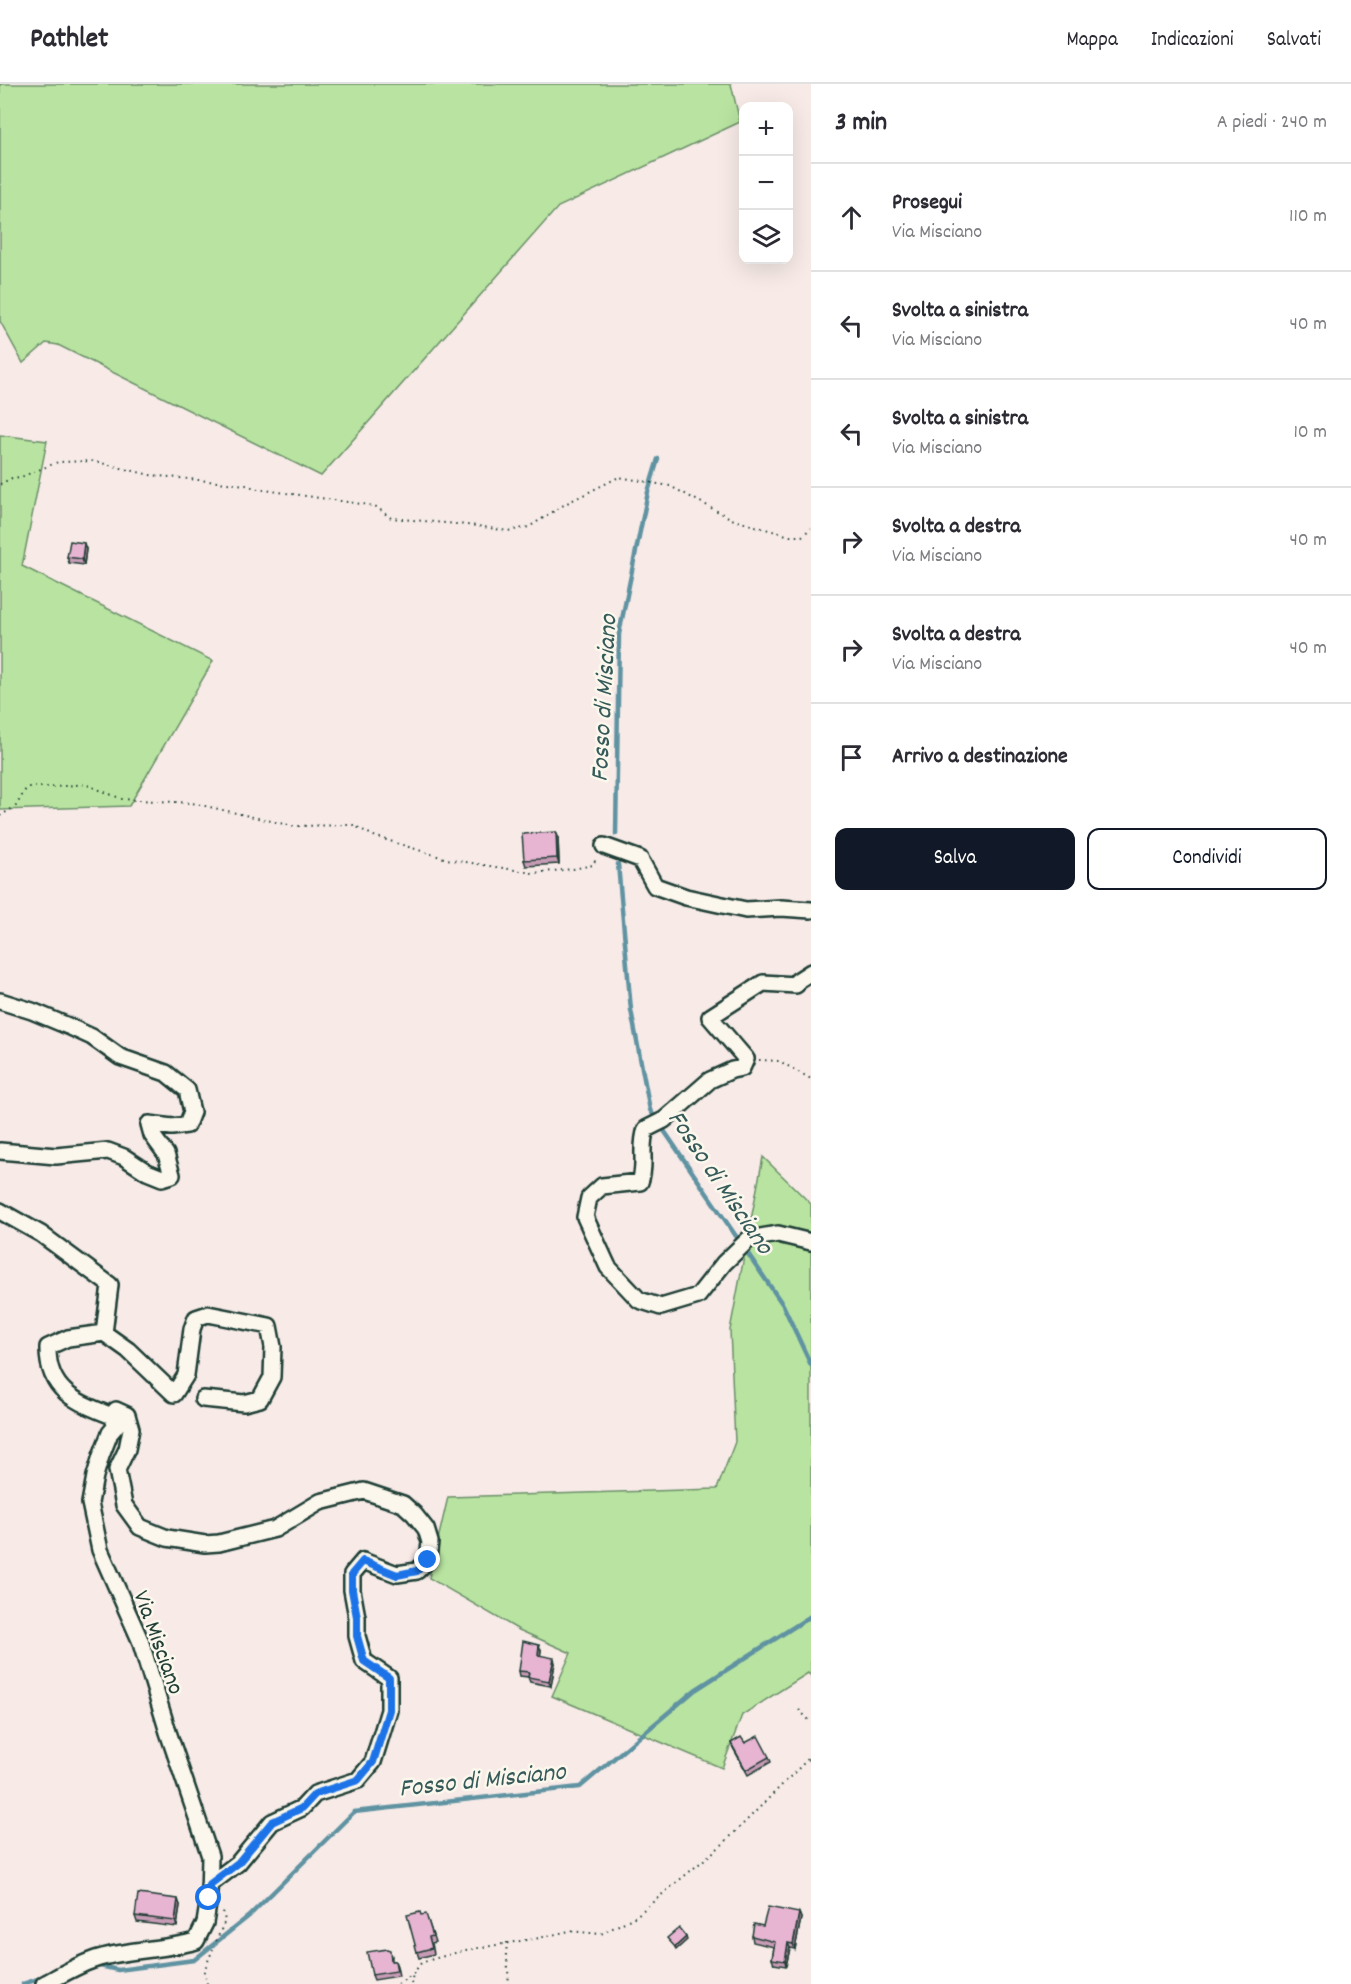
<!DOCTYPE html>
<html lang="it">
<meta charset="utf-8">
<style>
:root{--surface:#fff;--page:#f7f7f7;--text:#2b2b33;--muted:#7c7c81;--line:#e1e1e2;--accent:#111827}
body{margin:0;font-family:Dekko,sans-serif;background:var(--page);color:var(--text)}
.controls{position:absolute;right:18px;top:18px;display:grid;overflow:hidden;border-radius:12px;box-shadow:0 6px 24px #0002}
.controls button{width:54px;height:54px;display:grid;place-items:center;padding:0;border:0;border-bottom:2px solid var(--line);background:var(--surface);color:var(--text);font:30px sans-serif}
.stop{position:absolute;width:18px;height:18px;margin:-14px;border:4px solid #1a73e8;border-radius:50%;background:#fff}
.stop.end{background:#1a73e8;border-color:#fff;box-shadow:0 2px 6px #0008}
.list{margin:0;padding:0;list-style:none}
h2{display:flex;justify-content:space-between;align-items:center;height:78px;margin:0;padding:0 24px;font-size:26px}
h2 small{font-size:20px;font-weight:400;color:var(--muted)}
.list li{display:grid;grid-template-columns:39px 1fr auto;gap:18px;align-items:center;box-sizing:border-box;height:108px;padding:0 24px;border-top:2px solid var(--line)}
.list b{display:block;font-size:22px;white-space:nowrap}
.list p{margin:0;font-size:20px;white-space:nowrap;color:var(--muted)}
.list em{font-size:20px;font-style:normal;color:var(--muted)}
.actions{display:flex;gap:12px;padding:18px 24px}
.actions a{flex:1;padding:14px 0;border:2px solid var(--accent);border-radius:12px;text-align:center;font-size:21px;color:var(--accent)}
.actions .main{background:var(--accent);color:#fff}
.icon{flex:none;width:33px;height:33px;fill:none;stroke:currentColor;stroke-width:2;stroke-linecap:round;stroke-linejoin:round}
.map{position:relative;flex:none;width:811px;height:1900px;overflow:hidden}
header{display:flex;align-items:center;gap:36px;box-sizing:border-box;height:84px;padding:0 30px;background:var(--surface);border-bottom:2px solid var(--line)}
header strong{font-size:28px}
nav{display:flex;gap:33px;margin-inline-start:auto;font-size:21px}
main{display:flex}
aside{flex:1;background:var(--surface)}
.map>svg:first-child{display:block}
</style>
<header>
<strong>Pathlet</strong>
<nav><a>Mappa</a><a>Indicazioni</a><a>Salvati</a></nav>
</header>
<main>
<div class="map">
<svg width="811" height="1900" viewBox="0 0 811 1900">
<rect width="100%" height="100%" fill="#f7eae7"/>
<filter id="ink" filterUnits="userSpaceOnUse"><feTurbulence type="fractalNoise" baseFrequency=".0167" numOctaves="2"/><feDisplacementMap in="SourceGraphic" scale="12" xChannelSelector="R" yChannelSelector="G"/><feConvolveMatrix kernelMatrix="1 2 1 2 8 2 1 2 1" color-interpolation-filters="sRGB"/></filter>
<g filter="url(#ink)">
<path fill="#b8e3a0" stroke="#6c906a" stroke-width="1.5" d="M 0,0 L 731,0 L 740,38 L 558,123 L 321,392 L 58,261 L 46,259 L 23,279 L 0,237 Z
M 0,351 L 47,357 L 22,482 L 213,577 L 129,722 L 0,726 Z
M 763,1073 L 811,1120 L 811,1592 L 808,1589 L 742,1631 L 722,1684 L 552,1612 L 571,1569 L 519,1546 L 429,1494 L 448,1413 L 717,1405 L 735,1358 L 730,1246 Z"/>
<g fill="none" stroke-linecap="round" stroke-linejoin="round">
<path stroke="#6093a2" stroke-width="4.5" d="M 616,750 L 619,550 L 648,408 L 658,375
M 618,780 L 631,926 L 650,1026 L 783,1221 L 811,1281
M 95,1881 L 118,1886 L 194,1876 L 249,1832 L 354,1728 L 580,1703 L 695,1606 L 811,1532
M 23,1900 L 44,1893"/>
<defs>
<path id="minor" d="M 604,762 L 640,775 L 655,802 L 686,813 L 746,826 L 781,824 L 811,826
M 811,888 L 797,897 L 796,901 L 763,899 L 710,933 L 746,975 L 742,984 L 732,986 L 710,996 L 664,1036 L 646,1045 C 639,1064 647,1080 640,1098 L 602,1102 L 589,1114 L 585,1133 L 608,1183 L 639,1216 L 661,1223 L 698,1212 L 724,1179 L 749,1155 L 778,1150 L 811,1158
M 0,917 L 32,927 L 68,942 L 92,953 L 120,973 L 166,989 L 187,1006 L 192,1028 L 187,1041 L 172,1043 L 149,1040 L 152,1051 L 166,1070 L 172,1091 L 162,1094 L 147,1088 L 124,1073 L 108,1067 L 56,1072 L 0,1067
M 0,1127 L 41,1150 L 110,1201 L 104,1249 L 68,1254 L 48,1263 C 47,1307 76,1318 112,1332 L 116,1342 L 110,1349 L 101,1372 L 95,1392 L 90,1419 L 100,1466 L 140,1556 L 168,1648 L 210,1772 L 209,1814 L 205,1839 L 196,1857 C 164,1866 131,1865 99,1874 C 81,1879 61,1891 44,1900
M 104,1249 L 128,1266 L 174,1310 L 186,1291 L 192,1245 L 196,1234 L 208,1230 L 269,1242 L 273,1263 L 272,1293 L 260,1315 L 244,1319 L 203,1315
M 112,1332 L 116,1326 L 127,1331 L 131,1345 L 127,1365 L 117,1386 L 124,1421 L 140,1443 L 167,1454 L 205,1460 L 219,1459 L 275,1445 L 320,1418 L 364,1407 L 403,1420 L 414,1430 L 426,1445 L 430,1458 L 428,1476 L 417,1487 L 397,1490 L 363,1477 L 352,1490 L 352,1506 L 357,1533 L 357,1552 L 364,1577 L 389,1594 L 389,1626 L 373,1678 L 358,1696 L 315,1710 L 302,1724 L 272,1738 L 238,1779 L 209,1801"/>
</defs>
<use href="#minor" stroke="#1f3d34" stroke-width="20"/>
<path stroke="#1f3d34" stroke-width="2" stroke-dasharray="1.5 4.5" stroke-linecap="butt" d="M 0,400 L 12,394 L 21,393 L 58,378 L 93,377 L 150,391 L 246,401 L 258,405 L 375,422 L 391,434 L 478,442 L 508,447 L 529,443 L 567,419 L 619,393 L 670,402 L 734,436 L 790,452 L 802,452 L 811,444
M 0,732 L 16,722 L 27,703 L 55,703 L 85,700 L 122,715 L 192,719 L 293,742 L 353,741 L 374,752 L 447,775 L 533,789 L 573,785 L 593,781 L 596,775
M 759,976 L 779,977 L 811,995
M 799,1626 L 811,1638
M 216,1857 L 225,1837 L 223,1827
M 506,1858 L 509,1900
M 207,1900 L 204,1887 L 213,1865
M 398,1900 L 413,1890 L 421,1879 L 433,1875 L 466,1866 L 539,1854 L 569,1847 L 601,1850 L 636,1832 L 723,1760 L 811,1672
M 411,1900 L 413,1890"/>
<use href="#minor" stroke="#fbf7ec" stroke-width="15"/>
</g>
<path fill="#c79bb5" stroke="#1f3d34" stroke-width="1.5" d="M 86,465 L 84,481 L 69,479 L 67,473 Z
M 556,748 L 558,753 L 559,780 L 526,782 L 524,776 Z
M 541,1566 L 540,1572 L 555,1579 L 551,1602 L 530,1598 L 528,1593 L 520,1592 L 519,1587 Z
M 731,1659 L 745,1659 L 769,1673 L 771,1678 L 748,1691 L 733,1664 Z
M 180,1821 L 177,1843 L 137,1838 L 135,1832 Z
M 799,1829 L 801,1834 L 795,1865 L 790,1864 L 786,1882 L 774,1880 L 772,1875 L 774,1863 L 753,1858 L 752,1852 L 763,1842 Z
M 421,1831 L 428,1836 L 435,1858 L 432,1859 L 434,1870 L 419,1874 L 417,1868 Z
M 392,1872 L 392,1877 L 395,1877 L 397,1882 L 399,1892 L 374,1896 L 372,1891 Z"/>
<path fill="#a27e93" stroke="#1f3d34" stroke-width="1.5" d="M 84,459 L 86,465 L 84,481 L 82,475 Z
M 556,748 L 558,753 L 559,780 L 557,774 Z
M 539,1561 L 541,1566 L 540,1576 L 538,1571 Z
M 554,1574 L 555,1579 L 551,1602 L 549,1597 Z
M 178,1815 L 180,1821 L 177,1843 L 175,1837 Z
M 799,1829 L 801,1834 L 795,1865 L 793,1860 Z
M 686,1853 L 687,1856 L 676,1866 L 675,1863 Z
M 788,1859 L 790,1864 L 786,1882 L 785,1877 Z"/>
<path fill="#e7b4d2" stroke="#1f3d34" stroke-width="1.5" d="M 70,457 L 84,459 L 82,475 L 67,473 Z
M 556,748 L 557,774 L 524,776 L 522,750 Z
M 523,1557 L 539,1561 L 538,1571 L 554,1574 L 549,1597 L 528,1593 L 529,1588 L 519,1587 Z
M 758,1652 L 769,1673 L 746,1686 L 731,1659 L 741,1653 L 745,1659 Z
M 138,1810 L 178,1815 L 175,1837 L 135,1832 Z
M 768,1823 L 799,1829 L 793,1860 L 788,1859 L 785,1877 L 772,1875 L 775,1858 L 752,1852 L 754,1840 L 763,1842 Z
M 420,1828 L 421,1831 L 426,1830 L 433,1852 L 429,1853 L 432,1864 L 417,1868 L 407,1831 Z
M 679,1844 L 686,1853 L 675,1863 L 667,1854 Z
M 387,1865 L 390,1866 L 391,1877 L 395,1877 L 397,1887 L 372,1891 L 367,1868 Z"/>
</g>
<g fill="none" stroke-linecap="round" stroke-linejoin="round" filter="url(#ink)">
<path stroke="#1a73e8" stroke-width="8" d="M 209,1814 L 209,1801 L 238,1779 L 272,1738 L 302,1724 L 315,1710 L 358,1696 L 373,1678 L 389,1626 L 389,1594 L 364,1577 L 357,1552 L 357,1533 L 352,1506 L 352,1490 L 363,1477 L 397,1491 L 417,1487 L 428,1476"/>
</g>
<g text-anchor="middle" stroke-width="5" stroke-linejoin="round" paint-order="stroke">
<g font-size="24" fill="#1f3d34" stroke="#fbf7ec">
<text transform="translate(160 1558) rotate(70)" y="8">Via Misciano</text>
</g>
<g font-size="26" font-style="italic" fill="#355a59" stroke="#fbf7ec">
<text transform="translate(602 614) rotate(-87)" y="9">Fosso di Misciano</text>
<text transform="translate(722 1097) rotate(56)" y="9">Fosso di Misciano</text>
<text transform="translate(482 1694) rotate(-6)" y="9">Fosso di Misciano</text>
</g>
</g>
</svg>
<div class="controls">
<button>+</button>
<button>−</button>
<button><svg class="icon" aria-label="layers" viewBox="0 0 24 24"><path d="M12 4l9 5-9 5-9-5zM3 14l9 5 9-5"/></svg></button>
</div>
<div class="stop" style="left:209px;top:1814px"></div>
<div class="stop end" style="left:428px;top:1476px"></div>
</div>
<aside>
<h2>3 min<small>A piedi · 240 m</small></h2>
<ul class="list">
<li><svg class="icon" aria-label="ahead" viewBox="0 0 24 24"><path d="M12 20V5M6 11l6-6 6 6"/></svg><div><b>Prosegui</b><p>Via Misciano</p></div><em>110 m</em></li>
<li><svg class="icon" aria-label="left" viewBox="0 0 24 24"><path d="M17 20v-9H6M10 6l-5 5 5 5"/></svg><div><b>Svolta a sinistra</b><p>Via Misciano</p></div><em>40 m</em></li>
<li><svg class="icon" aria-label="left" viewBox="0 0 24 24"><path d="M17 20v-9H6M10 6l-5 5 5 5"/></svg><div><b>Svolta a sinistra</b><p>Via Misciano</p></div><em>10 m</em></li>
<li><svg class="icon" aria-label="right" viewBox="0 0 24 24"><path d="M7 20v-9h11M14 6l5 5-5 5"/></svg><div><b>Svolta a destra</b><p>Via Misciano</p></div><em>40 m</em></li>
<li><svg class="icon" aria-label="right" viewBox="0 0 24 24"><path d="M7 20v-9h11M14 6l5 5-5 5"/></svg><div><b>Svolta a destra</b><p>Via Misciano</p></div><em>40 m</em></li>
<li><svg class="icon" aria-label="arrive" viewBox="0 0 24 24"><path d="M6 21V4h12l-3 4 3 4H6"/></svg><div><b>Arrivo a destinazione</b></div></li>
</ul>
<div class="actions"><a class="main">Salva</a><a>Condividi</a></div>
</aside>
</main>
